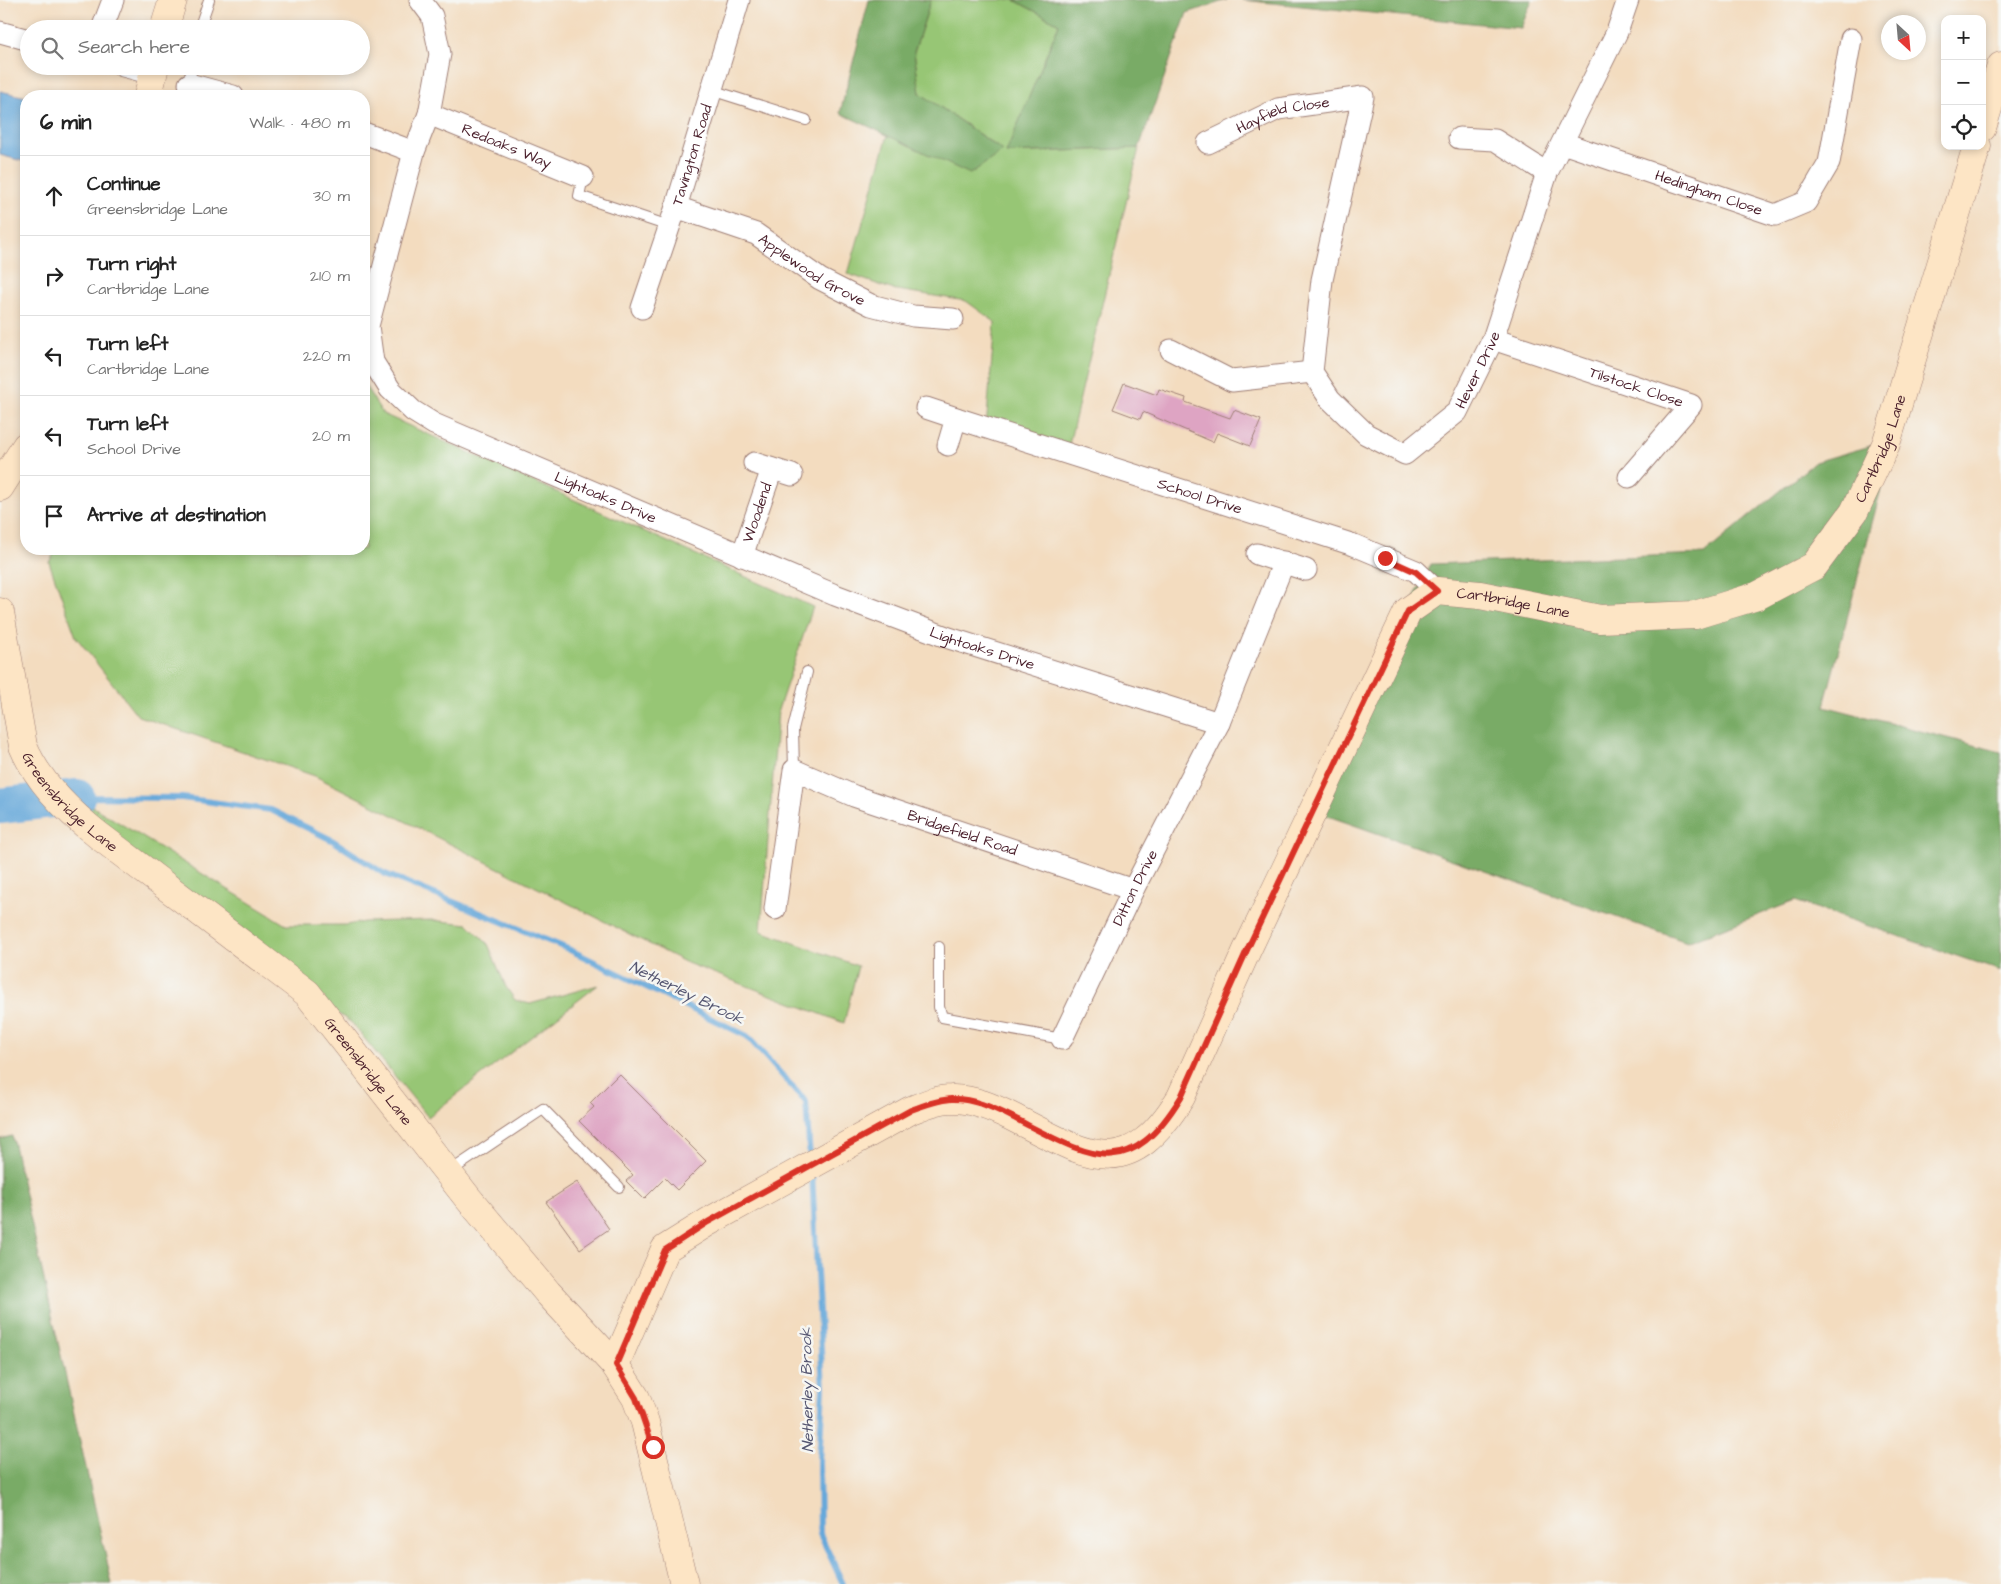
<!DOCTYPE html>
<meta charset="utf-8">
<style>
:root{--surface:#fff;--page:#f6f6f6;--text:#222;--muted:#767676;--line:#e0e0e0}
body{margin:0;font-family:"Architects Daughter",sans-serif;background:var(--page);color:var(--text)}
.controls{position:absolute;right:15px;top:15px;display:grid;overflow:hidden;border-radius:10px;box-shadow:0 2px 8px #0003}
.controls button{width:45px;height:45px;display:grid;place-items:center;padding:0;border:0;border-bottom:1px solid var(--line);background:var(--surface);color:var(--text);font:25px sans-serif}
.compass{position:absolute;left:1881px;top:15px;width:45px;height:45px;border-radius:50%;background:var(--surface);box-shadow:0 2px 8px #0003;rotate:154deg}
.stop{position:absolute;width:15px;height:15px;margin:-11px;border:4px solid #d93025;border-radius:50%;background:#fff}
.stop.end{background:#d93025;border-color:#fff;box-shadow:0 1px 5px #0008}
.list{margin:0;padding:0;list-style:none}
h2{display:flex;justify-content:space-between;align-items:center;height:65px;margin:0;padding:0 20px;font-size:21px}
h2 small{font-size:16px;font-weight:400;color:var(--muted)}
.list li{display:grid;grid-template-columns:32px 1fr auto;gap:15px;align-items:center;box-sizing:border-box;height:80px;padding:0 20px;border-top:1px solid var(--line)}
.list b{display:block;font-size:19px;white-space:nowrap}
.list p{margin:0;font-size:16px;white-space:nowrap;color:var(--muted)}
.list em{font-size:16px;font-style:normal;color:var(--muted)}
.icon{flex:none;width:28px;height:28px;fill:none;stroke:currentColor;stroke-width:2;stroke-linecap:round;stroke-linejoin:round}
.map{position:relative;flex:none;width:2001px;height:1584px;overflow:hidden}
.search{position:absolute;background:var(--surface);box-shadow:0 2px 8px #0003;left:20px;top:20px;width:350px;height:55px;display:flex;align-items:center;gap:12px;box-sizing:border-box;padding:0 18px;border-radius:28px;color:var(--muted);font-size:19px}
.panel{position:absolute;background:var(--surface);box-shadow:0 2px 8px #0003;left:20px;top:90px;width:350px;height:465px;border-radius:20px}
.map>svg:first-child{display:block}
</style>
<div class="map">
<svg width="2001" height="1584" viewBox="0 0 2001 1584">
<rect width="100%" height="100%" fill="#f6f6f2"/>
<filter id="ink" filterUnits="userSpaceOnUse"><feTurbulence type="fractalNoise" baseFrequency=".02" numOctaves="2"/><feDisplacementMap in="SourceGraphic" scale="10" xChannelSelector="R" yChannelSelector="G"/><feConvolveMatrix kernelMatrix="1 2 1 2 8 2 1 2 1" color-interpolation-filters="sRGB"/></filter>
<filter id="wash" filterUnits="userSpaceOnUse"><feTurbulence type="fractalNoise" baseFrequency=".0096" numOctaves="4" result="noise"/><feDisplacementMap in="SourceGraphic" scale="20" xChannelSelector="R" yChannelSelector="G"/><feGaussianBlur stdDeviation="1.12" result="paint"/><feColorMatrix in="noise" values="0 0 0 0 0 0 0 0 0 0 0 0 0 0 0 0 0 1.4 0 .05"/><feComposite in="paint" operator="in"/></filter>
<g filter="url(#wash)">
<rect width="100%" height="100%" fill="#f3dcbf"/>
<path fill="#97c675" stroke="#707250" d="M 931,0 L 1014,0 L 1059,24 L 1007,153 L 1139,148 L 1067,453 L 986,428 L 995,322 L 966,301 L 891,289 L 848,274 L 888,135 L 970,173 L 1002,150 L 920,93 L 914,52 Z
M 364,384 L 383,414 L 813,607 L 778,710 L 761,931 L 858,966 L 844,1023 L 687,963 L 315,776 L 138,716 L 76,637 L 49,562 L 57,549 L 364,549 Z
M 77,797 L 286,925 L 346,925 L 364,922 L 431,920 L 468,924 L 488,944 L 506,987 L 515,1000 L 530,1004 L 598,985 L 428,1117 L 352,1023 L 307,993 L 83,811 Z"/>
<path fill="#79ab66" stroke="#626548" d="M 869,0 L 931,0 L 914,52 L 920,93 L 1003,151 L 970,174 L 840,113 Z
M 1014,0 L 1227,0 L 1187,13 L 1139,148 L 1006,153 L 1059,24 Z
M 1242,0 L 1532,0 L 1521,28 Z
M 1874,445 L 1886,470 L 1824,706 L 2001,752 L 2001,971 L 1795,901 L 1687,942 L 1308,809 L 1431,564 L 1704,554 L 1815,462 Z
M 12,1136 L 112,1584 L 0,1584 L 0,1139 Z"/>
<path fill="#66a8da" stroke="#586482" d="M 0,91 L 26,97 L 26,162 L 0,155 Z"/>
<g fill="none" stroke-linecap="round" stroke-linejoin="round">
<path stroke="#66a8da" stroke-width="6" d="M 77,797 L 182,798 L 271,810 L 332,840 L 383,873 L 568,949 L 747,1036 L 806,1102 L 810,1158
M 812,1173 L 823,1389 L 819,1462 L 820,1534 L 843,1584"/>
<path stroke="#66a8da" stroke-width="36" d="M 0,806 L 77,797"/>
</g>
<g id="blocks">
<path fill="#dea4c3" d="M 1124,383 L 1157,395 L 1159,389 L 1186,398 L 1185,402 L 1230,418 L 1234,410 L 1261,420 L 1250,446 L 1217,433 L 1213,442 L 1143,412 L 1140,419 L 1113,409 Z
M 619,1074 L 706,1161 L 677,1190 L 665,1178 L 644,1199 L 626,1181 L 633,1175 L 579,1121 L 594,1107 L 590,1103 Z
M 577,1182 L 609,1229 L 580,1249 L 546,1202 Z"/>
</g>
</g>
<g filter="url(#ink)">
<use href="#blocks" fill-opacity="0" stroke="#9e7e75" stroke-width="1"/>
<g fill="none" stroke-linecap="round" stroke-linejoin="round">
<defs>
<path id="lane" d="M 199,29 L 209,0
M 711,90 L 806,120
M 187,96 L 192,66
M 583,177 L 579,196 L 669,226
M 794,770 L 793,729 L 807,672
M 939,947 L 939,1007 L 942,1017 L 1062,1039
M 449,1172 L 543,1109 L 619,1187"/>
<g id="street">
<path id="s1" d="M 420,0 L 432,16 L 440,54 L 429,114 L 414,152 L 368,326 L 373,362 L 390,389 L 413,411 L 434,424 L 835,595 L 949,638 L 1219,723"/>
<path d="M 102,29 L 113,0"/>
<path d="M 0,32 L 29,40"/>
<path d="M 123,66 L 153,74"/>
<path d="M 189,84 L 233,96"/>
<path id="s2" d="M 429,114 L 583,177"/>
<path d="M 364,133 L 414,152"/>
<path d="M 1459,138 L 1495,140 L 1547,173"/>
<path id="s3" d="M 1208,143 L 1278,109 L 1363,97 L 1322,280 L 1312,372 L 1330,399 L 1366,434 L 1405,454 L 1457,412 L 1493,339 L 1547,173 L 1617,32 L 1628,0"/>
<path id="s4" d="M 1563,143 L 1775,215 L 1806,202 L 1829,163 L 1851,39"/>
<path id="s5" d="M 676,207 L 756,234 L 820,279 L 871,305 L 913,316 L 953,319"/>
<path id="s6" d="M 642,308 L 676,207 L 739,0"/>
<path id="s7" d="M 1493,339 L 1691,405 L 1629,477"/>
<path d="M 1171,350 L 1232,381 L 1312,372"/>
<path d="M 926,408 L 956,418 L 948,445"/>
<path id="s8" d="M 956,418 L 1354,545 L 1416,571 L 1437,591"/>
<path d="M 754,463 L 792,475"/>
<path d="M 1257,554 L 1306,570"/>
<path id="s9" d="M 742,556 L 772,469"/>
<path id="s10" d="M 775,909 L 794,770 L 854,796 L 1133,890"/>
<path id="s11" d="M 1062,1039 L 1133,890 L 1219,723 L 1284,562"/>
</g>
<g id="secondary">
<path d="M 164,29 L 173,0"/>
<path d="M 148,96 L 155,66"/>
<path d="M 1982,128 L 2001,66"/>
<path d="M 0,487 L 26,446"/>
<path id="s12" d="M 0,612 L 23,746 C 37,780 69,812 98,835 L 307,993 L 467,1197 L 548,1293 L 615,1365 L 636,1398 L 645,1422 L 684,1584"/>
<path id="s13" d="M 615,1365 L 665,1249 L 708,1222 L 911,1110 C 924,1105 937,1099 951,1099 C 972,1098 994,1108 1012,1117 C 1088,1156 1127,1185 1181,1097 L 1247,950 L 1408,611 L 1437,591 L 1480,595 L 1600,619 L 1695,615 L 1757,596 L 1814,566 L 1854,512 L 1886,444 L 1977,146"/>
</g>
</defs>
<use href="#lane" stroke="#9e7e75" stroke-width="12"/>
<use href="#street" stroke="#9e7e75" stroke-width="23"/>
<use href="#secondary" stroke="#9e7e75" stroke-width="29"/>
<use href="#lane" stroke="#fff" stroke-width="10"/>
<use href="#street" stroke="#fff" stroke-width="21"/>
<use href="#secondary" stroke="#fde5c5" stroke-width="28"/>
</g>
</g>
<g fill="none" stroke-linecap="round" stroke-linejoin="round" filter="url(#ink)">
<path stroke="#d93025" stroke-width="6" d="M 653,1447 L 636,1398 L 616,1365 L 665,1250 L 708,1222 L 911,1110 C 924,1105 937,1100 951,1099 C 972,1098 994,1108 1012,1117 C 1089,1156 1127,1185 1181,1097 L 1247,950 L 1408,611 L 1437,591 L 1416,572 L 1385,558"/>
</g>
<g text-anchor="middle" stroke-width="5" stroke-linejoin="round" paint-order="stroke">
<g font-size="15" fill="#4a1f2b" stroke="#f6f6f2">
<text dy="5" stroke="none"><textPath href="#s3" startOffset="81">Hayfield Close</textPath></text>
<text dy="5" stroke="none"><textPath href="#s2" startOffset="84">Redoaks Way</textPath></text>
<text dy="5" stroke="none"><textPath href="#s6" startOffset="161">Tavington Road</textPath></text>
<text dy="5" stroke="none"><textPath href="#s4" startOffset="154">Hedingham Close</textPath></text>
<text dy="5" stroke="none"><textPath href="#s5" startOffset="151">Applewood Grove</textPath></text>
<text dy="5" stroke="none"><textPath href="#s3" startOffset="684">Hever Drive</textPath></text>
<text dy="5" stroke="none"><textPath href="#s7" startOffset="151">Tilstock Close</textPath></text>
<text dy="5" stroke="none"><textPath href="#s13" startOffset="1814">Cartbridge Lane</textPath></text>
<text dy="5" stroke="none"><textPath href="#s8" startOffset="256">School Drive</textPath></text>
<text dy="5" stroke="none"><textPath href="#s1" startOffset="652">Lightoaks Drive</textPath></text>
<text dy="5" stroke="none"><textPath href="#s9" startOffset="46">Woodend</textPath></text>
<text dy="5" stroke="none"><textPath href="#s13" startOffset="1365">Cartbridge Lane</textPath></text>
<text dy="5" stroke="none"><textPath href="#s1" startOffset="1058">Lightoaks Drive</textPath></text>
<text dy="5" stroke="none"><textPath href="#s12" startOffset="210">Greensbridge Lane</textPath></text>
<text dy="5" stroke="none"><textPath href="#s10" startOffset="320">Bridgefield Road</textPath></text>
<text dy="5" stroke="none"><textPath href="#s11" startOffset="168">Ditton Drive</textPath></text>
<text dy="5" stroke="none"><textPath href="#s12" startOffset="615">Greensbridge Lane</textPath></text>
</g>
<g font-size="16" font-style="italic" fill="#555671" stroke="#f6f6f2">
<text transform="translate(687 992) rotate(26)" y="6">Netherley Brook</text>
<text transform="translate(806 1390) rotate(-91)" y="6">Netherley Brook</text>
</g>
</g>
</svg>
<div class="controls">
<button>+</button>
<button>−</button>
<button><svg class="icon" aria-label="locate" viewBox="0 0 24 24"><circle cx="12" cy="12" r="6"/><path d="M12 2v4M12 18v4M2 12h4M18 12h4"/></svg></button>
</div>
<svg class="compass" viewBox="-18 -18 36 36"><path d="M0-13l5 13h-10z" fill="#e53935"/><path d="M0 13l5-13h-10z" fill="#767676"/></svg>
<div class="stop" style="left:653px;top:1447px"></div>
<div class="stop end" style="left:1385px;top:558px"></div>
<div class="search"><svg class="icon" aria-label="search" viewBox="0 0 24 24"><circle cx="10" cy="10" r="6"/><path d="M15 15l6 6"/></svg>Search here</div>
<section class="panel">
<h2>6 min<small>Walk · 480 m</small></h2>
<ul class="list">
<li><svg class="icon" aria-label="ahead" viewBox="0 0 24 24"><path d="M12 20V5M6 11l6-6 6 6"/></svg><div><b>Continue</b><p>Greensbridge Lane</p></div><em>30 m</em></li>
<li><svg class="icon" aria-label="right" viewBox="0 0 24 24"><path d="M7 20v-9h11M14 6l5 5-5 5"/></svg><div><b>Turn right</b><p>Cartbridge Lane</p></div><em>210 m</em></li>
<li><svg class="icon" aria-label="left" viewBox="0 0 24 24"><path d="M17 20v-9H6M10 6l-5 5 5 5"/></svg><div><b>Turn left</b><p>Cartbridge Lane</p></div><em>220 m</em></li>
<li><svg class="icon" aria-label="left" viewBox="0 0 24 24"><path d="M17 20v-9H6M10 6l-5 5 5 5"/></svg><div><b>Turn left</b><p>School Drive</p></div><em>20 m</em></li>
<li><svg class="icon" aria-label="arrive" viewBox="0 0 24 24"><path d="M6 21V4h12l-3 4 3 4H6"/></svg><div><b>Arrive at destination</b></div></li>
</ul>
</section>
</div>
